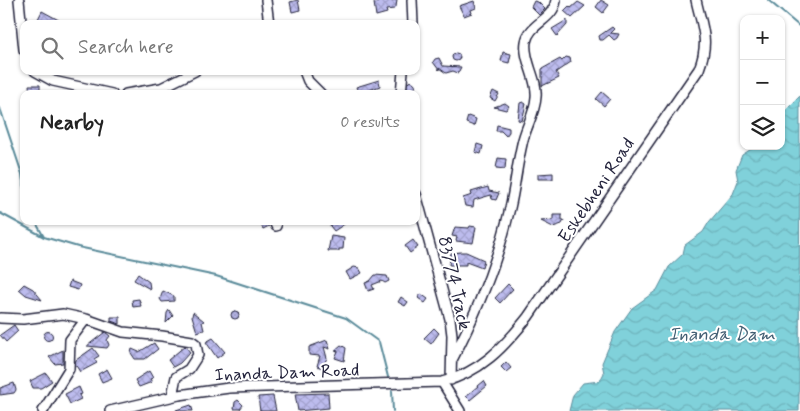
<!DOCTYPE html>
<meta charset="utf-8">
<style>
:root{--surface:#fff;--page:#f6f6f6;--text:#222;--muted:#767676;--line:#e0e0e0}
body{margin:0;font-family:Mynerve,sans-serif;background:var(--page);color:var(--text)}
.controls{position:absolute;right:15px;top:15px;display:grid;overflow:hidden;border-radius:10px;box-shadow:0 1px 4px #0004}
.controls button{width:45px;height:45px;display:grid;place-items:center;padding:0;border:0;border-bottom:1px solid var(--line);background:var(--surface);color:var(--text);font:25px sans-serif}
.list{margin:0;padding:0;list-style:none}
h2{display:flex;justify-content:space-between;align-items:center;height:65px;margin:0;padding:0 20px;font-size:21px}
h2 small{font-size:16px;font-weight:400;color:var(--muted)}
.icon{flex:none;width:28px;height:28px;fill:none;stroke:currentColor;stroke-width:2;stroke-linecap:round;stroke-linejoin:round}
.map{position:relative;flex:none;width:800px;height:411px;overflow:hidden}
.search{position:absolute;background:var(--surface);box-shadow:0 1px 4px #0004;left:20px;top:20px;width:400px;height:55px;display:flex;align-items:center;gap:12px;box-sizing:border-box;padding:0 18px;border-radius:10px;color:var(--muted);font-size:19px}
.panel{position:absolute;background:var(--surface);box-shadow:0 1px 4px #0004;left:20px;top:90px;width:400px;height:135px;border-radius:10px}
.map>svg:first-child{display:block}
</style>
<div class="map">
<svg width="800" height="411" viewBox="0 0 800 411">
<defs>
<pattern id="water-waves" width="16" height="10" patternUnits="userSpaceOnUse" patternTransform="scale(1.25)"><rect width="16" height="10" fill="#80d1da"/><path d="M0 5q4-4 8 0t8 0" fill="none" stroke="#6eb3bc"/></pattern>
<pattern id="building-cross-hatch" width="8" height="8" patternUnits="userSpaceOnUse" patternTransform="scale(1.25)"><rect width="8" height="8" fill="#bdbcee"/><path d="M0 0l8 8M0 8l8-8" fill="none" stroke="#a2a1cd"/></pattern>
</defs>
<rect width="100%" height="100%" fill="#fff"/>
<filter id="ink" filterUnits="userSpaceOnUse"><feTurbulence type="fractalNoise" baseFrequency=".02" numOctaves="2"/><feDisplacementMap in="SourceGraphic" scale="10" xChannelSelector="R" yChannelSelector="G"/><feConvolveMatrix kernelMatrix="1 2 1 2 8 2 1 2 1" color-interpolation-filters="sRGB"/></filter>
<g filter="url(#ink)">
<path fill="url(#water-waves)" stroke="#5a8b9a" d="M 800,96 L 799,411 L 569,411 L 573,395 L 583,383 L 600,381 L 604,373 L 602,363 L 615,332 L 632,308 L 657,290 L 669,267 L 683,254 L 685,245 L 703,232 L 709,222 L 733,194 L 738,181 L 736,170 L 742,155 L 756,146 L 781,146 L 781,115 Z"/>
<g fill="none" stroke-linecap="round" stroke-linejoin="round">
<path stroke="#5a8b9a" stroke-width="2" d="M 768,0 L 799,26
M 0,108 L 22,174 L 24,190
M 0,213 L 44,237 L 78,247 L 216,276 L 346,318 L 379,342 L 388,377
M 35,221 L 44,237
M 392,391 L 393,411"/>
</g>
<path fill="url(#building-cross-hatch)" stroke="#22223b" d="M 298,0 L 300,10 L 292,12 L 290,2 Z
M 377,0 L 397,0 L 396,7 L 394,9 L 386,10 L 387,13 L 376,16 L 374,3 L 378,2 Z
M 601,0 L 609,5 L 603,13 L 596,7 Z
M 474,1 L 476,8 L 471,10 L 472,13 L 464,16 L 459,6 Z
M 534,1 L 538,2 L 545,9 L 539,15 L 531,7 Z
M 578,2 L 585,6 L 572,18 L 564,11 L 569,6 L 571,8 Z
M 42,11 L 66,24 L 42,24 L 37,21 Z
M 567,20 L 567,25 L 557,36 L 552,29 Z
M 612,27 L 614,29 L 610,33 L 619,34 L 617,38 L 614,40 L 609,35 L 603,40 L 600,40 L 599,36 Z
M 503,52 L 511,54 L 509,63 L 501,61 Z
M452 57a4 4 0 1 1 8 0a4 4 0 1 1-8 0Z
M 566,57 L 570,58 L 571,62 L 556,72 L 559,78 L 542,86 L 542,69 L 560,59 L 562,61 Z
M 439,58 L 443,66 L 461,67 L 458,73 L 453,71 L 446,73 L 439,68 L 439,70 L 433,62 L 435,59 Z
M 379,80 L 380,86 L 359,94 L 356,87 Z
M406.5 86a4.5 4.5 0 1 1 9 0a4.5 4.5 0 1 1-9 0Z
M 29,85 L 40,85 L 40,94 L 30,94 Z
M 493,91 L 499,94 L 495,101 L 490,98 Z
M 602,92 L 610,99 L 604,106 L 596,99 Z
M 523,102 L 526,104 L 522,121 L 518,120 L 520,103 Z
M 505,103 L 509,106 L 506,110 L 494,107 Z
M 468,116 L 476,119 L 474,126 L 466,123 Z
M 497,125 L 509,128 L 509,132 L 506,136 L 501,131 L 496,131 Z
M 477,144 L 483,146 L 481,154 L 475,152 Z
M 498,158 L 506,159 L 505,169 L 496,168 Z
M 553,173 L 553,179 L 538,179 L 538,174 Z
M 488,187 L 489,191 L 499,193 L 496,200 L 492,199 L 491,195 L 474,200 L 473,207 L 465,206 L 463,198 L 472,195 L 471,192 Z
M 553,215 L 562,215 L 562,220 L 564,220 L 562,224 L 553,227 L 541,221 L 553,220 Z
M 259,221 L 268,221 L 269,226 L 263,229 Z
M 332,222 L 336,223 L 346,223 L 334,231 L 330,226 Z
M 470,226 L 476,227 L 473,243 L 456,241 L 457,237 L 452,236 L 455,227 L 469,228 Z
M 331,236 L 344,238 L 343,249 L 339,249 L 339,251 L 328,251 Z
M 413,240 L 418,247 L 410,253 L 405,246 Z
M 461,252 L 466,252 L 484,260 L 482,268 L 466,262 L 466,265 L 449,265 L 451,253 Z
M 354,267 L 359,268 L 362,273 L 350,279 L 346,272 Z
M 138,274 L 149,282 L 150,289 L 134,280 Z
M 375,275 L 387,276 L 389,281 L 385,283 L 382,281 L 372,285 L 374,289 L 368,291 L 365,283 L 370,281 Z
M 70,281 L 80,285 L 78,290 L 68,287 Z
M 24,284 L 33,289 L 42,300 L 26,295 L 19,289 Z
M 508,284 L 513,289 L 500,303 L 495,298 Z
M 163,291 L 174,296 L 174,301 L 162,302 L 160,299 Z
M 421,294 L 428,299 L 425,303 L 418,298 Z
M 401,297 L 408,302 L 405,306 L 398,302 Z
M 139,299 L 141,306 L 133,307 L 132,300 Z
M 169,310 L 173,316 L 166,323 L 167,313 Z
M231 315a4 4 0 1 1 8 0a4 4 0 1 1-8 0Z
M 193,312 L 204,321 L 202,322 L 204,330 L 197,332 L 192,316 Z
M 111,317 L 120,317 L 120,324 L 111,321 Z
M 14,325 L 18,331 L 6,342 L 0,335 Z
M 434,328 L 439,333 L 431,344 L 424,338 Z
M43.5 336a4.5 4.5 0 1 1 9 0a4.5 4.5 0 1 1-9 0Z
M 105,332 L 110,336 L 107,340 L 109,345 L 107,348 L 87,346 Z
M 213,338 L 225,352 L 217,358 L 206,342 Z
M 327,340 L 330,349 L 324,347 L 327,358 L 322,368 L 317,366 L 320,356 L 309,355 L 309,347 Z
M 154,343 L 158,349 L 145,359 L 135,359 L 131,353 L 132,349 L 139,352 Z
M 341,345 L 346,348 L 344,361 L 335,358 L 338,351 L 335,350 Z
M 185,346 L 190,352 L 180,363 L 173,367 L 168,360 Z
M 93,348 L 99,356 L 94,359 L 97,363 L 80,372 L 75,364 L 76,360 Z
M 63,350 L 63,363 L 55,364 L 49,357 Z
M 506,362 L 511,368 L 506,372 L 501,367 Z
M 107,369 L 112,378 L 102,382 L 98,374 Z
M 149,371 L 153,378 L 150,379 L 152,382 L 139,387 L 135,380 Z
M 46,373 L 52,381 L 41,388 L 33,388 L 30,381 Z
M 484,381 L 487,386 L 470,400 L 466,396 Z
M 14,383 L 16,390 L 14,393 L 0,395 L 0,388 Z
M 79,387 L 82,394 L 79,395 L 81,399 L 70,404 L 65,394 Z
M 328,393 L 329,408 L 298,411 L 295,394 Z
M 273,396 L 276,411 L 260,411 L 258,397 Z
M 238,400 L 243,405 L 240,409 L 234,409 L 235,402 Z
M 191,405 L 193,411 L 176,411 L 176,410 Z"/>
<g fill="none" stroke-linecap="round" stroke-linejoin="round">
<defs>
<path id="minor" d="M 19,0 L 24,50
M 266,0 L 269,24
M 412,0 L 413,24
M 35,71 L 53,81 L 112,94
M 304,71 L 308,81 L 321,94
M 126,94 L 161,88 L 195,71
M 401,94 L 403,71
M 416,194 L 450,319 L 452,335 L 451,380
M 274,221 L 276,226
M 0,318 L 23,319 L 63,314 L 86,319 L 123,332 L 162,336 L 192,341 L 196,344 L 198,355 L 189,369 L 176,377 L 172,396
M 452,360 C 477,312 498,261 510,208 C 515,187 517,165 522,144 C 525,128 535,114 536,97 C 538,79 523,60 526,42 C 529,23 554,20 556,0
M 442,382 L 460,411
M 43,411 L 69,369 L 70,340 L 86,319
M 110,411 L 179,395 L 229,388 L 442,382 C 480,373 504,347 528,317 L 699,69 C 710,41 702,27 696,0"/>
</defs>
<use href="#minor" stroke="#22223b" stroke-width="12"/>
<use href="#minor" stroke="#fff" stroke-width="9"/>
</g>
</g>
<g text-anchor="middle" stroke-width="4" stroke-linejoin="round" paint-order="stroke">
<g font-size="18" fill="#22223b" stroke="#fff">
<text transform="translate(596 190) rotate(-56)" y="6">Eskebheni Road</text>
<text transform="translate(455 283) rotate(77)" y="6">83774 Track</text>
<text transform="translate(287 372) rotate(-2)" y="6">Inanda Dam Road</text>
</g>
<g font-size="19" font-style="italic" fill="#435f73" stroke="#fff">
<text x="722" y="340">Inanda Dam</text>
</g>
</g>
</svg>
<div class="controls">
<button>+</button>
<button>−</button>
<button><svg class="icon" aria-label="layers" viewBox="0 0 24 24"><path d="M12 4l9 5-9 5-9-5zM3 14l9 5 9-5"/></svg></button>
</div>
<div class="search"><svg class="icon" aria-label="search" viewBox="0 0 24 24"><circle cx="10" cy="10" r="6"/><path d="M15 15l6 6"/></svg>Search here</div>
<section class="panel">
<h2>Nearby<small>0 results</small></h2>
<ul class="list">
</ul>
</section>
</div>
